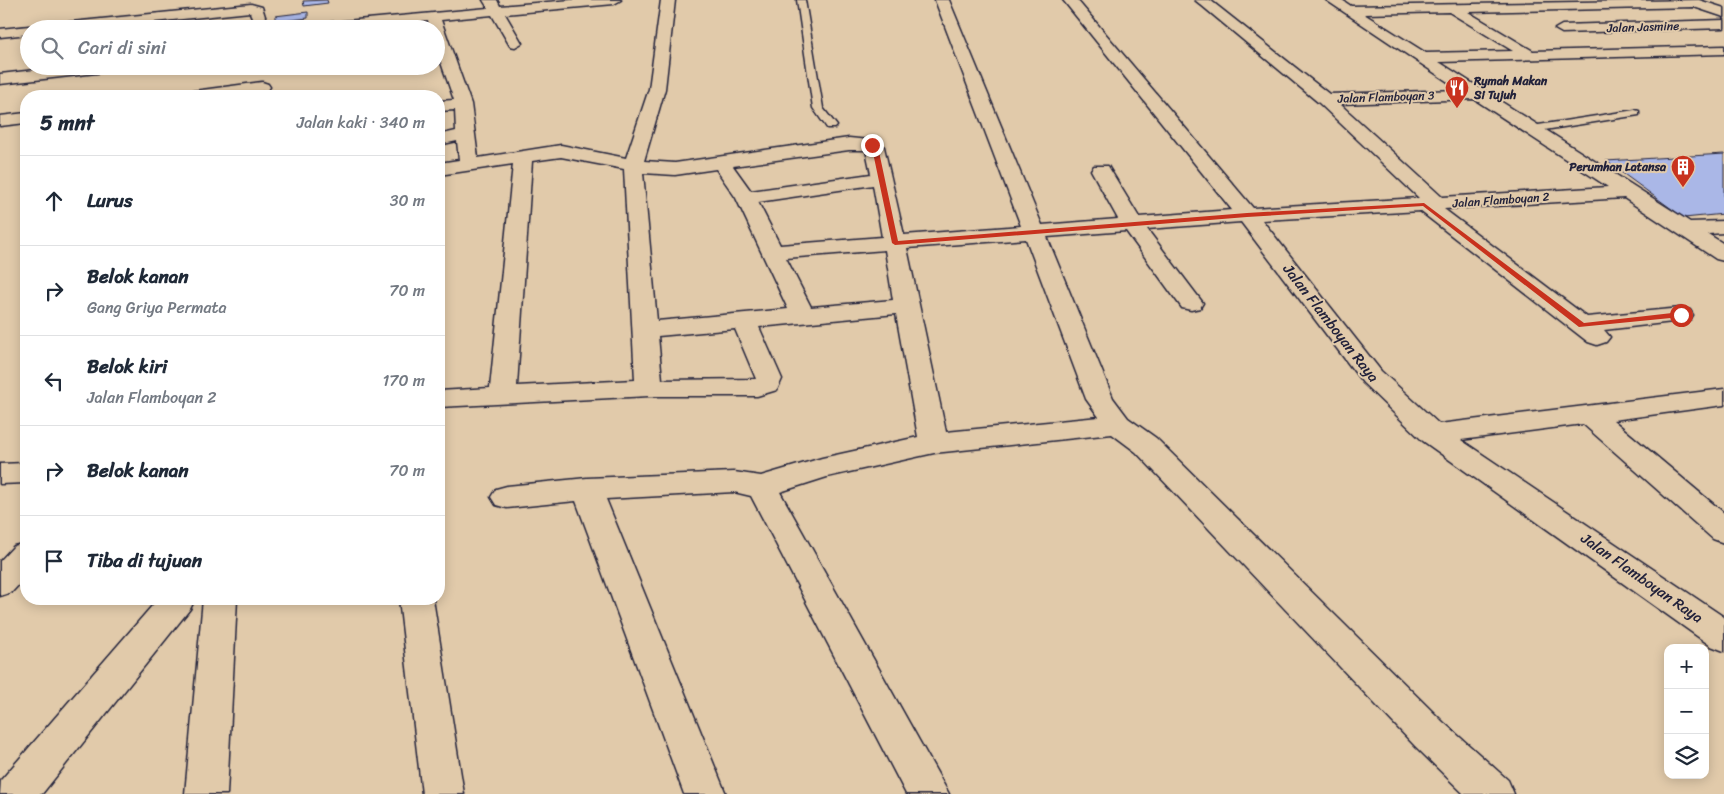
<!DOCTYPE html>
<html lang="id">
<meta charset="utf-8">
<style>
:root{--surface:#fff;--page:#f6f6f7;--text:#1f2937;--muted:#747a83;--line:#e0e1e3}
body{margin:0;font-family:Sriracha,sans-serif;background:var(--page);color:var(--text)}
.controls{position:absolute;right:15px;bottom:15px;display:grid;overflow:hidden;border-radius:10px;box-shadow:0 2px 12px #0003}
.controls button{width:45px;height:45px;display:grid;place-items:center;padding:0;border:0;border-bottom:1px solid var(--line);background:var(--surface);color:var(--text);font:25px sans-serif}
.stop{position:absolute;width:15px;height:15px;margin:-11px;border:4px solid #c8321e;border-radius:50%;background:#fff}
.stop.end{background:#c8321e;border-color:#fff;box-shadow:0 1px 5px #0008}
.list{margin:0;padding:0;list-style:none}
h2{display:flex;justify-content:space-between;align-items:center;height:65px;margin:0;padding:0 20px;font-size:21px}
h2 small{font-size:16px;font-weight:400;color:var(--muted)}
.list li{display:grid;grid-template-columns:32px 1fr auto;gap:15px;align-items:center;box-sizing:border-box;height:90px;padding:0 20px;border-top:1px solid var(--line)}
.list b{display:block;font-size:19px;white-space:nowrap}
.list p{margin:0;font-size:16px;white-space:nowrap;color:var(--muted)}
.list em{font-size:16px;font-style:normal;color:var(--muted)}
.icon{flex:none;width:28px;height:28px;fill:none;stroke:currentColor;stroke-width:2;stroke-linecap:round;stroke-linejoin:round}
.map{position:relative;flex:none;width:1724px;height:794px;overflow:hidden}
.search{position:absolute;background:var(--surface);box-shadow:0 2px 12px #0003;left:20px;top:20px;width:425px;height:55px;display:flex;align-items:center;gap:12px;box-sizing:border-box;padding:0 18px;border-radius:28px;color:var(--muted);font-size:19px}
.panel{position:absolute;background:var(--surface);box-shadow:0 2px 12px #0003;left:20px;top:90px;width:425px;height:515px;border-radius:20px}
.map>svg:first-child{display:block}
</style>
<div class="map">
<svg width="1724" height="794" viewBox="0 0 1724 794">
<rect width="100%" height="100%" fill="#e1caaa"/>
<filter id="ink" filterUnits="userSpaceOnUse"><feTurbulence type="fractalNoise" baseFrequency=".02" numOctaves="2"/><feDisplacementMap in="SourceGraphic" scale="10" xChannelSelector="R" yChannelSelector="G"/><feConvolveMatrix kernelMatrix="1 2 1 2 8 2 1 2 1" color-interpolation-filters="sRGB"/></filter>
<g filter="url(#ink)">
<path fill="#aab7e7" stroke="#22223b" d="M 327,0 L 328,3 L 304,6 L 303,1 Z
M 308,12 L 308,18 L 275,22 L 275,16 Z
M 1724,154 L 1724,214 L 1684,218 L 1606,161 Z"/>
<g fill="none" stroke-linecap="round" stroke-linejoin="round">
<defs>
<path id="service" d="M 797,0 L 805,0 L 823,108 L 837,126 L 835,128 L 827,128 L 813,108 Z
M 1635,110 L 1639,111 L 1639,115 L 1532,132 L 1526,129 L 1532,126 Z"/>
<path id="minor" d="M 483,0 L 497,0 L 500,6 L 571,0 L 621,0 L 614,4 L 505,14 L 522,43 L 515,47 L 510,46 L 492,15 L 441,20 L 471,104 L 478,158 L 561,145 L 626,158 L 649,89 L 661,0 L 675,0 L 665,89 L 644,161 L 675,163 L 849,138 L 879,141 L 884,147 L 904,235 L 1021,226 L 935,0 L 949,0 L 1042,225 L 1118,219 L 1091,170 L 1094,166 L 1108,166 L 1139,217 L 1232,210 L 1063,0 L 1077,0 L 1253,208 L 1419,198 L 1319,103 L 1195,0 L 1210,0 L 1329,94 L 1460,90 L 1326,0 L 1342,0 L 1351,6 L 1699,0 L 1724,8 L 1724,17 L 1694,7 L 1468,12 L 1533,51 L 1724,46 L 1724,54 L 1439,62 L 1690,222 L 1724,221 L 1724,233 L 1708,234 L 1724,244 L 1724,261 L 1716,259 L 1624,198 L 1444,209 L 1587,317 L 1681,308 L 1690,310 L 1693,315 L 1690,320 L 1604,330 L 1610,337 L 1606,342 L 1597,345 L 1588,342 L 1420,211 L 1262,220 L 1381,371 L 1439,424 L 1724,389 L 1724,405 L 1613,420 L 1724,513 L 1724,543 L 1713,539 L 1583,424 L 1461,440 L 1724,617 L 1724,651 L 1711,646 L 1423,441 L 1363,383 L 1241,222 L 1147,229 L 1203,303 L 1200,308 L 1191,310 L 1182,308 L 1126,231 L 1047,237 L 1113,398 L 1128,418 L 1156,438 L 1443,722 L 1508,780 L 1514,794 L 1464,794 L 1415,746 L 1136,452 L 1112,434 L 934,453 L 827,477 L 780,492 L 949,794 L 906,794 L 751,496 L 734,492 L 606,499 L 726,794 L 684,794 L 576,501 L 507,508 L 496,505 L 491,497 L 496,489 L 507,486 L 587,478 L 734,472 L 761,476 L 822,458 L 918,437 L 896,314 L 759,327 L 782,379 L 777,390 L 757,396 L 649,396 L 439,407 L 439,391 L 490,388 L 513,164 L 439,175 L 439,163 L 459,160 L 457,141 L 439,145 L 439,135 L 456,131 L 455,110 L 439,111 L 439,101 L 454,100 L 436,48 L 436,29 L 430,29 L 428,21 L 350,29 L 295,29 L 302,25 L 488,8 ZM 1449,12 L 1513,51 L 1426,53 L 1364,14 ZM 1474,99 L 1608,187 L 1442,197 L 1340,104 ZM 849,150 L 866,150 L 871,174 L 751,191 L 733,166 ZM 561,157 L 624,169 L 635,380 L 517,386 L 532,161 ZM 716,169 L 736,198 L 788,309 L 657,321 L 643,173 L 675,175 ZM 873,185 L 882,237 L 780,245 L 758,202 ZM 1026,239 L 1086,399 L 1099,417 L 946,432 L 907,248 ZM 885,250 L 893,300 L 811,307 L 786,258 ZM 735,329 L 756,379 L 662,380 L 658,336 Z
M 251,4 L 262,7 L 269,29 L 255,29 L 250,12 L 86,29 L 29,29 L 29,34 L 0,37 L 0,29 L 29,26 L 35,28 L 41,25 Z
M 1724,20 L 1724,28 L 1562,33 L 1555,29 L 1562,25 Z
M 70,66 L 122,66 L 114,71 L 0,84 L 0,74 Z
M 262,82 L 268,84 L 270,87 L 268,90 L 229,96 L 186,96 L 188,92 L 194,91 Z
M 26,113 L 26,123 L 0,126 L 0,116 Z
M 26,463 L 26,483 L 0,484 L 0,464 Z
M 26,543 L 26,577 L 12,592 L 0,596 L 0,561 L 14,546 Z
M 158,599 L 195,599 L 190,609 L 42,794 L 0,794 L 1,780 Z
M 203,599 L 237,599 L 227,794 L 185,794 Z
M 399,599 L 433,599 L 464,794 L 422,794 Z"/>
</defs>
<use href="#service" stroke="#22223b" stroke-width="3"/>
<use href="#minor" stroke="#22223b" stroke-width="3"/>
<use href="#service" fill="#e1caaa" fill-rule="evenodd"/>
<use href="#minor" fill="#e1caaa" fill-rule="evenodd"/>
</g>
</g>
<path fill="#c8321e" d="M 872,143 L 878,147 L 898,241 L 1247,213 L 1424,203 L 1584,323 L 1681,312 L 1685,315 L 1681,317 L 1579,327 L 1423,206 L 1247,217 L 895,245 L 892,243 L 872,148 L 869,145 Z"/>
<defs>
<symbol id="restaurant-pin" viewBox="-11 -11 22 30"><path d="M0 17L-7.5 6A9.5 9.5 0 1 1 7.5 6Z" fill="#c8321e" stroke="#e1caaa"/><path d="M-5-6h1v4h1v-4h1v4h1v-4h1v5L-1.5 .5V6h-2V.5L-5-1ZM5-6V6H3V1.5H1.5Q1.5-4 5-6Z" fill="#fff"/></symbol>
<symbol id="building-pin" viewBox="-11 -11 22 30"><path d="M0 17L-7.5 6A9.5 9.5 0 1 1 7.5 6Z" fill="#c8321e" stroke="#e1caaa"/><path d="M-4-6H4V6H1V3H-1V6H-4ZM-2.5-4.3h1.7v1.8h-1.7ZM.8-4.3h1.7v1.8H.8ZM-2.5-1h1.7V.8h-1.7ZM.8-1h1.7V.8H.8Z" fill="#fff"/></symbol>
</defs>
<g fill-rule="evenodd">
<use href="#restaurant-pin" x="1443" y="74" width="28" height="38"/>
<use href="#building-pin" x="1669" y="153" width="28" height="38"/>
</g>
<g text-anchor="middle" stroke-width="4" stroke-linejoin="round" paint-order="stroke">
<g font-size="12" fill="#22223b" stroke="#e1caaa">
<text transform="translate(1643 27) rotate(-2)" y="4">Jalan Jasmine</text>
<text transform="translate(1386 97) rotate(-2)" y="4">Jalan Flamboyan 3</text>
<text transform="translate(1501 200) rotate(-4)" y="4">Jalan Flamboyan 2</text>
</g>
<g font-size="12" font-weight="bold" fill="#22223b" stroke="#e1caaa" text-anchor="start">
<text x="1474" y="85">Rymah Makan<tspan x="1474" dy="14">Si Tujuh</tspan></text>
<text x="1666" y="171" text-anchor="end">Perumhan Latansa</text>
</g>
<g font-size="15" fill="#22223b" stroke="#e1caaa">
<text transform="translate(1331 323) rotate(52)" y="5">Jalan Flamboyan Raya</text>
<text transform="translate(1642 578) rotate(35)" y="5">Jalan Flamboyan Raya</text>
</g>
</g>
</svg>
<div class="controls">
<button>+</button>
<button>−</button>
<button><svg class="icon" aria-label="layers" viewBox="0 0 24 24"><path d="M12 4l9 5-9 5-9-5zM3 14l9 5 9-5"/></svg></button>
</div>
<div class="stop" style="left:1681px;top:315px"></div>
<div class="stop end" style="left:872px;top:145px"></div>
<div class="search"><svg class="icon" aria-label="search" viewBox="0 0 24 24"><circle cx="10" cy="10" r="6"/><path d="M15 15l6 6"/></svg>Cari di sini</div>
<section class="panel">
<h2>5 mnt<small>Jalan kaki · 340 m</small></h2>
<ul class="list">
<li><svg class="icon" aria-label="ahead" viewBox="0 0 24 24"><path d="M12 20V5M6 11l6-6 6 6"/></svg><div><b>Lurus</b></div><em>30 m</em></li>
<li><svg class="icon" aria-label="right" viewBox="0 0 24 24"><path d="M7 20v-9h11M14 6l5 5-5 5"/></svg><div><b>Belok kanan</b><p>Gang Griya Permata</p></div><em>70 m</em></li>
<li><svg class="icon" aria-label="left" viewBox="0 0 24 24"><path d="M17 20v-9H6M10 6l-5 5 5 5"/></svg><div><b>Belok kiri</b><p>Jalan Flamboyan 2</p></div><em>170 m</em></li>
<li><svg class="icon" aria-label="right" viewBox="0 0 24 24"><path d="M7 20v-9h11M14 6l5 5-5 5"/></svg><div><b>Belok kanan</b></div><em>70 m</em></li>
<li><svg class="icon" aria-label="arrive" viewBox="0 0 24 24"><path d="M6 21V4h12l-3 4 3 4H6"/></svg><div><b>Tiba di tujuan</b></div></li>
</ul>
</section>
</div>
